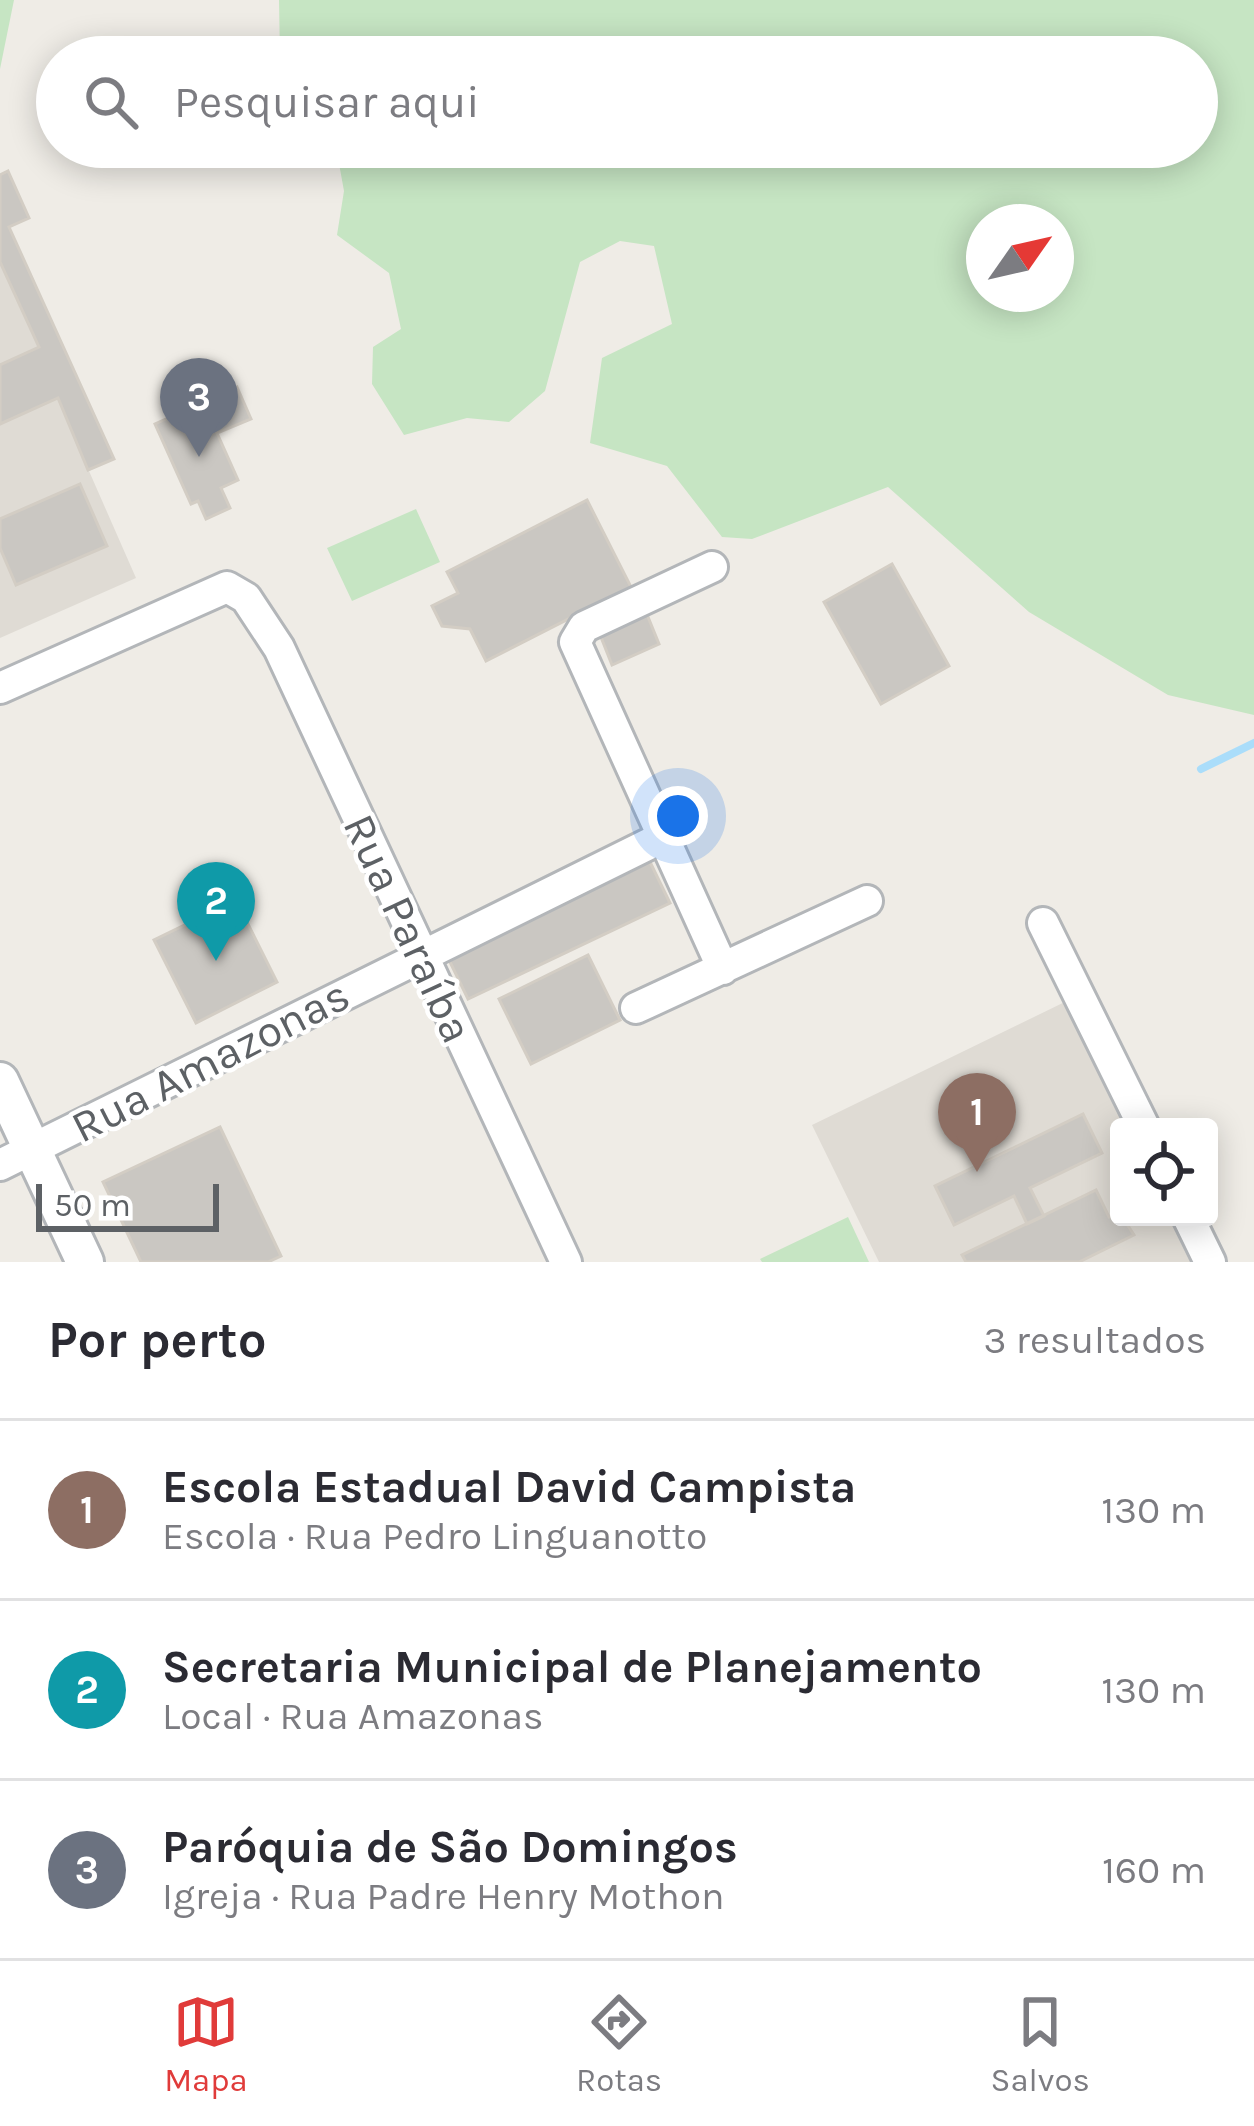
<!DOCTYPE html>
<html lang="pt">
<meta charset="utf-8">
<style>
:root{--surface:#fff;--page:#f2f2f3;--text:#2b2b33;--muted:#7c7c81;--line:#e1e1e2;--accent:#e03b3a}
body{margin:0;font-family:Karla,sans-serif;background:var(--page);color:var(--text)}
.controls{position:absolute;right:36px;bottom:36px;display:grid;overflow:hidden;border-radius:12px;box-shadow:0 6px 30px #0003}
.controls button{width:108px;height:108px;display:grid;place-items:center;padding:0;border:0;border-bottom:3px solid var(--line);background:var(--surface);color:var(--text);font:60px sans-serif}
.compass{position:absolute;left:966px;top:204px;width:108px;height:108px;border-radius:50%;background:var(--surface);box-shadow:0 6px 30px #0003;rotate:56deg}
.scale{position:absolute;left:36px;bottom:30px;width:183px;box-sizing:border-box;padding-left:12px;border:6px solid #5d6165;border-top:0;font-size:33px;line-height:42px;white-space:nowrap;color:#5d6165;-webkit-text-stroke:9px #fff;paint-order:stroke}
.you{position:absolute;left:678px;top:816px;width:42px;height:42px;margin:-30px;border:9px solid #fff;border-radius:50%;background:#1a73e8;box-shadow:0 0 0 18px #1a73e833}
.badge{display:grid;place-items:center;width:78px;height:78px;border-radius:50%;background:var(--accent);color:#fff;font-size:39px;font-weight:700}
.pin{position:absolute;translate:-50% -99px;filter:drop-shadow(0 3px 6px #0008)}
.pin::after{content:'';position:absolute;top:63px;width:42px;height:36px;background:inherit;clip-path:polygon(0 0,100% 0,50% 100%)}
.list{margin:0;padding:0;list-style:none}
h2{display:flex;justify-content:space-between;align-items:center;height:156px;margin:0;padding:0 48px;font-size:51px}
h2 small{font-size:39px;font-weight:400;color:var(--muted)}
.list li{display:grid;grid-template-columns:78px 1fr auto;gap:36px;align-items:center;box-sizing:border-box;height:180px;padding:0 48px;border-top:3px solid var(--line)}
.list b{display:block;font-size:45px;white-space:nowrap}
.list p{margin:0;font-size:39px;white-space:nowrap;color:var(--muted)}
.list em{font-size:39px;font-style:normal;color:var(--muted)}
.icon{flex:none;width:66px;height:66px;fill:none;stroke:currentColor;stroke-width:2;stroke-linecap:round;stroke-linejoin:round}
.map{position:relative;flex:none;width:1254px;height:1262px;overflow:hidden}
.search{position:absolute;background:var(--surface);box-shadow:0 6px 30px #0003;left:36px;right:36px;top:36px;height:132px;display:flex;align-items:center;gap:30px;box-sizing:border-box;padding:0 42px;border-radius:66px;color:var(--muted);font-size:45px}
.sheet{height:696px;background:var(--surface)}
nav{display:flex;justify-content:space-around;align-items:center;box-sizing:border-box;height:168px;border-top:3px solid var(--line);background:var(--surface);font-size:33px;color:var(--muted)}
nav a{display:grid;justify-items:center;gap:6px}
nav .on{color:var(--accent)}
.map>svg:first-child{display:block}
</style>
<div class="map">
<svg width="1254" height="1262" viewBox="0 0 1254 1262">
<rect width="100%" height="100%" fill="#efece6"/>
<path fill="#dfdbd4" d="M 8,171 L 29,218 L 10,228 L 114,459 L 89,471 L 136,578 L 0,638 L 0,175 Z
M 1073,998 L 1136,1127 L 1119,1127 L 1119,1217 L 1180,1217 L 1202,1262 L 879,1262 L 812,1125 Z"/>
<path fill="#c6e5c3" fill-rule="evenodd" d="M 0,0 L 14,0 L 0,69 Z
M 279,0 L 1254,0 L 1254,715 L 1168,695 L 1029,612 L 888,487 L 752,539 L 722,537 L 667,466 L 590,443 L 602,358 L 672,324 L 654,246 L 620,241 L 580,262 L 545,391 L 509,422 L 467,418 L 404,435 L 372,384 L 373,347 L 401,329 L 389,273 L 337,235 L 344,191 L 336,147 L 1197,147 L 1197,57 L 280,57 ZM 1056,222 L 1056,294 L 984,294 L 984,222 Z
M 416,509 L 440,562 L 352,601 L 327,548 Z
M 848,1217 L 869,1262 L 762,1262 L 760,1259 Z"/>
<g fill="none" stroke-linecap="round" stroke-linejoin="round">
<path stroke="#aaddfa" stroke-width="8" d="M 1201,769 L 1254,743"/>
</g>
<path fill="#cac7c2" stroke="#d3cdc4" stroke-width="3" d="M 8,171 L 29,218 L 9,227 L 114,459 L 88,470 L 58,398 L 0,424 L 0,365 L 39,347 L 0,262 L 0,175 Z
M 237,387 L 251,419 L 217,433 L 238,480 L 221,488 L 230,508 L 206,519 L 198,501 L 191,504 L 155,424 Z
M 80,484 L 107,546 L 16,585 L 0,548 L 0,519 Z
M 587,500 L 631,587 L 486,661 L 470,629 L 442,626 L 432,606 L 458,593 L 447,572 Z
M 892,564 L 949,666 L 881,704 L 824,602 Z
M 646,612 L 659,644 L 612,665 L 599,632 Z
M 650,862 L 670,903 L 468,999 L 448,958 Z
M 236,900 L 277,982 L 196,1023 L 154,940 Z
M 588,955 L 620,1020 L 531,1064 L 499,999 Z
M 1083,1114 L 1102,1153 L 1030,1188 L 1044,1216 L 1027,1224 L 1014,1196 L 954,1225 L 935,1186 Z
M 220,1127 L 281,1256 L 268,1262 L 141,1262 L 103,1182 Z
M 1096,1190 L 1109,1217 L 1119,1212 L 1134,1235 L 1079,1262 L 966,1262 L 962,1255 Z"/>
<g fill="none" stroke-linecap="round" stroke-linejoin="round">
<defs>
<path id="minor" d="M 712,567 L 584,627 L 575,642 L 723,969
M 0,688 L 227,587 L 246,598 L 279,648 L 566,1262
M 1043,923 L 1144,1127
M 636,1008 L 867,901
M 0,1165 L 663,837
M 1188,1217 L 1210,1262"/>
<path id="tertiary" d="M 0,1081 L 85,1262"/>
</defs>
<use href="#minor" stroke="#b3b6b9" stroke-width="36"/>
<use href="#tertiary" stroke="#b3b6b9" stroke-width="42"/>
<use href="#minor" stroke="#fff" stroke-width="30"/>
<use href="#tertiary" stroke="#fff" stroke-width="36"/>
</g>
<g text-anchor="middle" stroke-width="9" stroke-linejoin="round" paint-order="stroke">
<g font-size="45" fill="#5d6165" stroke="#fff">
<text transform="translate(409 928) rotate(65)" y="16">Rua Paraíba</text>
<text transform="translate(210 1060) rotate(-27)" y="16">Rua Amazonas</text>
</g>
</g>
</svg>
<div class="controls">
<button><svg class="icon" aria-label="locate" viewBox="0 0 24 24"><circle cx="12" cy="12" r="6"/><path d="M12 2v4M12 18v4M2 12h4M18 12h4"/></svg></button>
</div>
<svg class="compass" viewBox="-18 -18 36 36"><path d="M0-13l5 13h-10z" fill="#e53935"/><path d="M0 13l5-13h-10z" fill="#7c7c81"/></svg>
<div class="scale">50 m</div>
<div class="you"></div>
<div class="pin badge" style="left:977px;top:1172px;background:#8d6e63">1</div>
<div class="pin badge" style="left:216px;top:961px;background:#0f9aa8">2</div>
<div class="pin badge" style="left:199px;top:457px;background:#6b7280">3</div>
<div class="search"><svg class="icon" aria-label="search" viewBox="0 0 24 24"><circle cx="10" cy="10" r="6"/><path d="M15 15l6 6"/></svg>Pesquisar aqui</div>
</div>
<section class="sheet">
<h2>Por perto<small>3 resultados</small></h2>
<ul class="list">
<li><span class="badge" style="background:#8d6e63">1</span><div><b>Escola Estadual David Campista</b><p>Escola · Rua Pedro Linguanotto</p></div><em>130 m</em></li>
<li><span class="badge" style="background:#0f9aa8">2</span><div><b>Secretaria Municipal de Planejamento</b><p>Local · Rua Amazonas</p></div><em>130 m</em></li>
<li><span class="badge" style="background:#6b7280">3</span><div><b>Paróquia de São Domingos</b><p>Igreja · Rua Padre Henry Mothon</p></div><em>160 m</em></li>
</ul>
</section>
<nav>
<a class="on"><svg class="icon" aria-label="map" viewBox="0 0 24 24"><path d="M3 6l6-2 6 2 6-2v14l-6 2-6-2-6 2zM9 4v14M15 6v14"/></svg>Mapa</a>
<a><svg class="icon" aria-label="directions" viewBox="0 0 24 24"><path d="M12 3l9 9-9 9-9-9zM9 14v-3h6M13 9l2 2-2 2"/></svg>Rotas</a>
<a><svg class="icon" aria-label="saved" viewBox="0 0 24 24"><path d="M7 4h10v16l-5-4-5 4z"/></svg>Salvos</a>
</nav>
